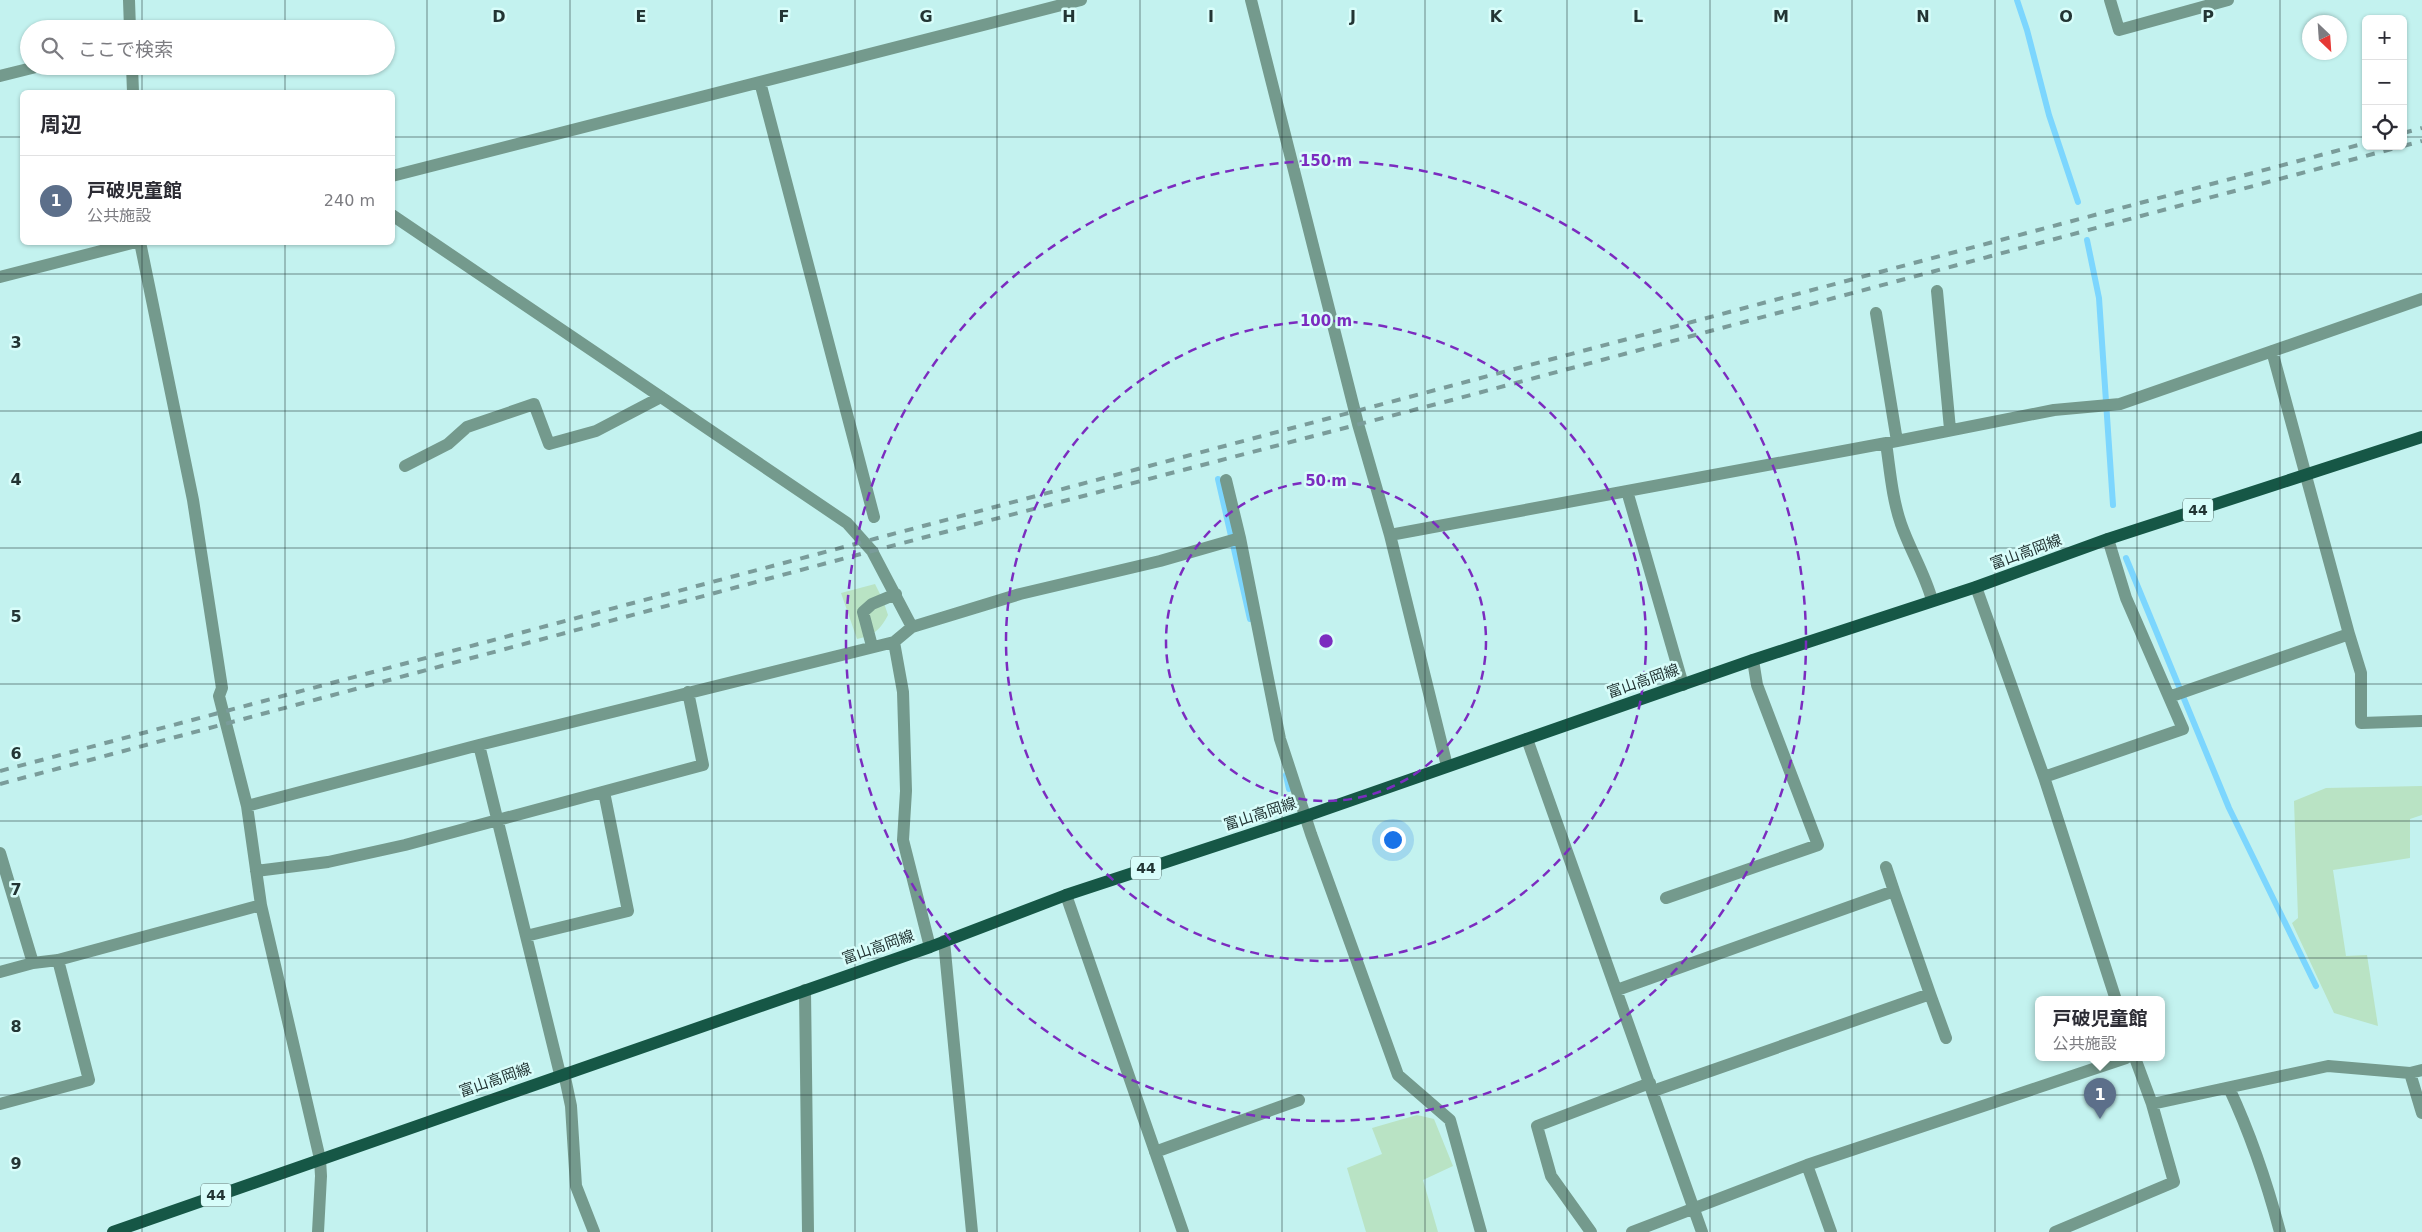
<!DOCTYPE html>
<html lang="ja">
<meta charset="utf-8">
<style>
:root{--surface:#fff;--page:#f2f2f3;--text:#2b2b33;--muted:#7c7c81;--line:#e1e1e2;--accent:#7c3aed}
body{margin:0;font-family:"DejaVu Sans","Noto Sans JP",sans-serif;background:var(--page);color:var(--text)}
.controls{position:absolute;right:15px;top:15px;display:grid;overflow:hidden;border-radius:8px;box-shadow:0 1px 4px #0004}
.controls button{width:45px;height:45px;display:grid;place-items:center;padding:0;border:0;border-bottom:1px solid var(--line);background:var(--surface);color:var(--text);font:25px sans-serif}
.compass{position:absolute;left:2302px;top:15px;width:45px;height:45px;border-radius:50%;background:var(--surface);box-shadow:0 1px 4px #0004;rotate:155deg}
.you{position:absolute;left:1392px;top:839px;width:18px;height:18px;margin:-12px;border:4px solid #fff;border-radius:50%;background:#1a73e8;box-shadow:0 0 0 8px #1a73e833}
.badge{display:grid;place-items:center;width:32px;height:32px;border-radius:50%;background:var(--accent);color:#fff;font-size:16px;font-weight:700}
.pin{position:absolute;translate:-50% -41px;filter:drop-shadow(0 1px 2px #0008)}
.pin::after{content:'';position:absolute;top:26px;width:18px;height:15px;background:inherit;clip-path:polygon(0 0,100% 0,50% 100%)}
.popup{position:absolute;left:2035px;top:996px;width:130px;height:65px;box-sizing:border-box;display:grid;place-content:center;border-radius:8px;background:var(--surface);filter:drop-shadow(0 1px 4px #0005);font-size:16px;white-space:nowrap;color:var(--muted)}
.popup b{font-size:19px;color:var(--text)}
.popup::after{content:'';position:absolute;left:50%;top:100%;margin-left:-10px;border:10px solid transparent;border-top-color:var(--surface)}
.list{margin:0;padding:0;list-style:none}
h2{display:flex;justify-content:space-between;align-items:center;height:65px;margin:0;padding:0 20px;font-size:21px}
h2 small{font-size:16px;font-weight:400;color:var(--muted)}
.list li{display:grid;grid-template-columns:32px 1fr auto;gap:15px;align-items:center;box-sizing:border-box;height:90px;padding:0 20px;border-top:1px solid var(--line)}
.list b{display:block;font-size:19px;white-space:nowrap}
.list p{margin:0;font-size:16px;white-space:nowrap;color:var(--muted)}
.list em{font-size:16px;font-style:normal;color:var(--muted)}
.icon{flex:none;width:28px;height:28px;fill:none;stroke:currentColor;stroke-width:2;stroke-linecap:round;stroke-linejoin:round}
.map{position:relative;flex:none;width:2422px;height:1232px;overflow:hidden}
.search{position:absolute;background:var(--surface);box-shadow:0 1px 4px #0004;left:20px;top:20px;width:375px;height:55px;display:flex;align-items:center;gap:12px;box-sizing:border-box;padding:0 18px;border-radius:28px;color:var(--muted);font-size:19px}
.panel{position:absolute;background:var(--surface);box-shadow:0 1px 4px #0004;left:20px;top:90px;width:375px;height:155px;border-radius:8px}
.map>svg:first-child{display:block}
</style>
<div class="map">
<svg width="2422" height="1232" viewBox="0 0 2422 1232">
<rect width="100%" height="100%" fill="#c3f2ef"/>
<path fill="#b9e3c4" d="M 875,584 L 883,600 L 888,615 C 880,630 874,635 857,639 L 841,593 Z
M 2422,786 L 2422,815 L 2410,819 L 2410,858 L 2333,870 L 2346,956 L 2367,955 L 2378,1026 L 2334,1013 L 2292,923 L 2298,918 L 2294,801 L 2326,788 Z
M 1417,1115 L 1434,1119 L 1453,1166 L 1423,1180 L 1438,1232 L 1366,1232 L 1347,1168 L 1382,1154 L 1372,1128 Z"/>
<g fill="none" stroke-linecap="round" stroke-linejoin="round">
<path stroke="#7cd6fe" stroke-width="6" d="M 2017,0 L 2027,30 L 2049,115 L 2078,202
M 2087,240 L 2099,298 L 2113,505
M 1218,479 L 1250,619
M 2126,558 L 2229,808 L 2316,986
M 1286,775 L 1289,789"/>
<path stroke="#749a8d" stroke-width="12" d="M 129,0 L 130,29
M 1251,0 L 1358,424 L 1390,535
M 2110,0 L 2119,30 L 2228,0
M 132,66 L 133,92
M 0,76 L 40,66
M 760,82 L 874,517
M 392,176 L 1081,0
M 392,215 L 847,523 L 872,551 L 912,627
M 140,242 L 193,500 L 222,688 L 219,696 L 247,806 L 261,905 L 320,1159 L 321,1176 L 318,1232
M 0,277 L 136,242
M 1937,291 L 1950,429
M 1876,313 L 1897,441
M 1886,443 C 1890,470 1892,498 1901,524 C 1910,550 1925,574 1932,600
M 405,466 L 448,444 L 467,427 L 534,404 L 549,444 L 596,431 L 661,397
M 1226,480 L 1240,538
M 1627,491 L 1683,685
M 1976,587 L 2044,777 L 2116,1000
M 2349,634 L 2361,673 L 2361,723 L 2422,721
M 872,646 L 863,612 L 872,604 L 896,594
M 2169,697 L 2349,634 L 2272,351
M 1527,739 L 1702,1232
M 479,745 L 560,1074
M 1447,766 L 1390,535 L 1897,441 L 2054,410 L 2120,404 L 2422,299
M 2044,777 L 2183,729 L 2126,598 L 2108,539
M 247,806 L 479,745 L 894,642
M 0,853 L 33,963
M 1886,867 L 1894,891
M 256,871 L 328,862 L 405,845 L 703,765 L 688,692
M 1066,895 L 1183,1232
M 1666,898 L 1818,845 L 1757,685 L 1753,660
M 526,936 L 628,911 L 604,792
M 944,941 L 972,1232
M 930,947 L 903,840 L 906,791 L 903,692 L 894,642 L 912,627 L 1020,594 L 1160,561 L 1240,538 L 1280,739 L 1311,834 L 1398,1075 L 1450,1120 L 1481,1232
M 0,972 L 33,963 L 58,960 L 261,905
M 805,990 L 808,1232
M 1617,990 L 1894,891 L 1930,994 L 1653,1091
M 1930,994 L 1946,1038
M 564,1073 L 571,1106 L 576,1186 L 594,1232
M 2410,1073 L 2422,1113
M 2229,1088 C 2251,1135 2267,1183 2280,1232
M 0,1104 L 89,1080 L 58,960
M 2152,1104 L 2328,1066 L 2410,1073 L 2422,1070
M 1155,1152 L 1299,1100
M 1807,1165 L 2126,1058
M 1591,1232 L 1551,1176 L 1537,1126 L 1650,1083
M 1632,1232 L 1807,1165 L 1831,1232
M 2055,1232 L 2174,1182 L 2152,1104 L 2135,1058"/>
<path stroke="#165746" stroke-width="12" d="M 113,1232 L 930,947 L 1066,895 L 1306,816 L 1753,660 L 1976,587 L 2108,539 L 2422,437"/>
<path stroke="#7a9c9a" stroke-width="4" stroke-dasharray="9 9" stroke-linecap="butt" d="M 2403,133 L 2422,128
M 2403,146 L 2422,141
M 0,771 L 2366,143
M 0,784 L 872,551 L 1452,400 L 2403,146"/>
</g>
<path fill="none" stroke="#233534" stroke-width="1" stroke-opacity="0.55" d="M 142,0 L 142,29M 285,0 L 285,29M 427,0 L 427,1232M 570,0 L 570,1232M 712,0 L 712,1232M 855,0 L 855,1232M 997,0 L 997,1232M 1140,0 L 1140,1232M 1282,0 L 1282,1232M 1425,0 L 1425,1232M 1567,0 L 1567,1232M 1710,0 L 1710,1232M 1852,0 L 1852,1232M 1995,0 L 1995,1232M 2137,0 L 2137,1232M 2280,0 L 2280,1232M 142,66 L 142,92M 285,66 L 285,92M 0,137 L 22,137M 392,137 L 2366,137M 2403,137 L 2422,137M 142,242 L 142,1232M 285,242 L 285,1232M 0,274 L 2422,274M 0,411 L 2422,411M 0,548 L 2422,548M 0,684 L 2422,684M 0,821 L 2422,821M 0,958 L 2422,958M 0,1095 L 2422,1095"/>
<g fill="none" stroke="#7b2cbf" stroke-width="2.5" stroke-dasharray="9 6">
<circle cx="1326" cy="641" r="160"/>
<circle cx="1326" cy="641" r="320"/>
<circle cx="1326" cy="641" r="480"/>
</g>
<g text-anchor="middle" stroke-width="5" stroke-linejoin="round" paint-order="stroke">
<g fill="#d8fdfa" stroke="#59716f" stroke-width="1">
<rect x="2183" y="498.5" width="30" height="23" rx="4"/>
<rect x="1131" y="856.5" width="30" height="23" rx="4"/>
<rect x="201" y="1183.5" width="30" height="23" rx="4"/>
</g>
<g font-size="14" font-weight="bold" fill="#233534">
<text x="2198" y="515">44</text>
<text x="1146" y="873">44</text>
<text x="216" y="1200">44</text>
</g>
<g font-size="15" fill="#233534" stroke="#d8fdfa">
<text transform="translate(2026 552) rotate(-20)" y="5">富山高岡線</text>
<text transform="translate(1643 681) rotate(-19)" y="5">富山高岡線</text>
<text transform="translate(1260 814) rotate(-18)" y="5">富山高岡線</text>
<text transform="translate(878 947) rotate(-19)" y="5">富山高岡線</text>
<text transform="translate(495 1080) rotate(-19)" y="5">富山高岡線</text>
</g>
</g>
<g font-size="16" text-anchor="middle" font-weight="bold" fill="#233534" stroke="#d8fdfa" stroke-width="5" stroke-linejoin="round" paint-order="stroke">
<text x="499" y="22">D</text>
<text x="641" y="22">E</text>
<text x="784" y="22">F</text>
<text x="926" y="22">G</text>
<text x="1069" y="22">H</text>
<text x="1211" y="22">I</text>
<text x="1353" y="22">J</text>
<text x="1496" y="22">K</text>
<text x="1638" y="22">L</text>
<text x="1781" y="22">M</text>
<text x="1923" y="22">N</text>
<text x="2066" y="22">O</text>
<text x="2208" y="22">P</text>
<text x="16" y="348">3</text>
<text x="16" y="485">4</text>
<text x="16" y="622">5</text>
<text x="16" y="759">6</text>
<text x="16" y="895">7</text>
<text x="16" y="1032">8</text>
<text x="16" y="1169">9</text>
</g>
<circle cx="1326" cy="641" r="8" fill="#7b2cbf" stroke="#d8fdfa" stroke-width="2.5"/>
<g font-size="15" text-anchor="middle" font-weight="bold" fill="#7b2cbf" stroke="#d8fdfa" stroke-width="5" stroke-linejoin="round" paint-order="stroke">
<text x="1326" y="166">150 m</text>
<text x="1326" y="326">100 m</text>
<text x="1326" y="486">50 m</text>
</g>
</svg>
<div class="controls">
<button>+</button>
<button>−</button>
<button><svg class="icon" aria-label="locate" viewBox="0 0 24 24"><circle cx="12" cy="12" r="6"/><path d="M12 2v4M12 18v4M2 12h4M18 12h4"/></svg></button>
</div>
<svg class="compass" viewBox="-18 -18 36 36"><path d="M0-13l5 13h-10z" fill="#e53935"/><path d="M0 13l5-13h-10z" fill="#7c7c81"/></svg>
<div class="you"></div>
<div class="pin badge" style="left:2100px;top:1119px;background:#5c6f8a">1</div>
<div class="popup"><b>戸破児童館</b>公共施設</div>
<div class="search"><svg class="icon" aria-label="search" viewBox="0 0 24 24"><circle cx="10" cy="10" r="6"/><path d="M15 15l6 6"/></svg>ここで検索</div>
<section class="panel">
<h2>周辺<small></small></h2>
<ul class="list">
<li><span class="badge" style="background:#5c6f8a">1</span><div><b>戸破児童館</b><p>公共施設</p></div><em>240 m</em></li>
</ul>
</section>
</div>
